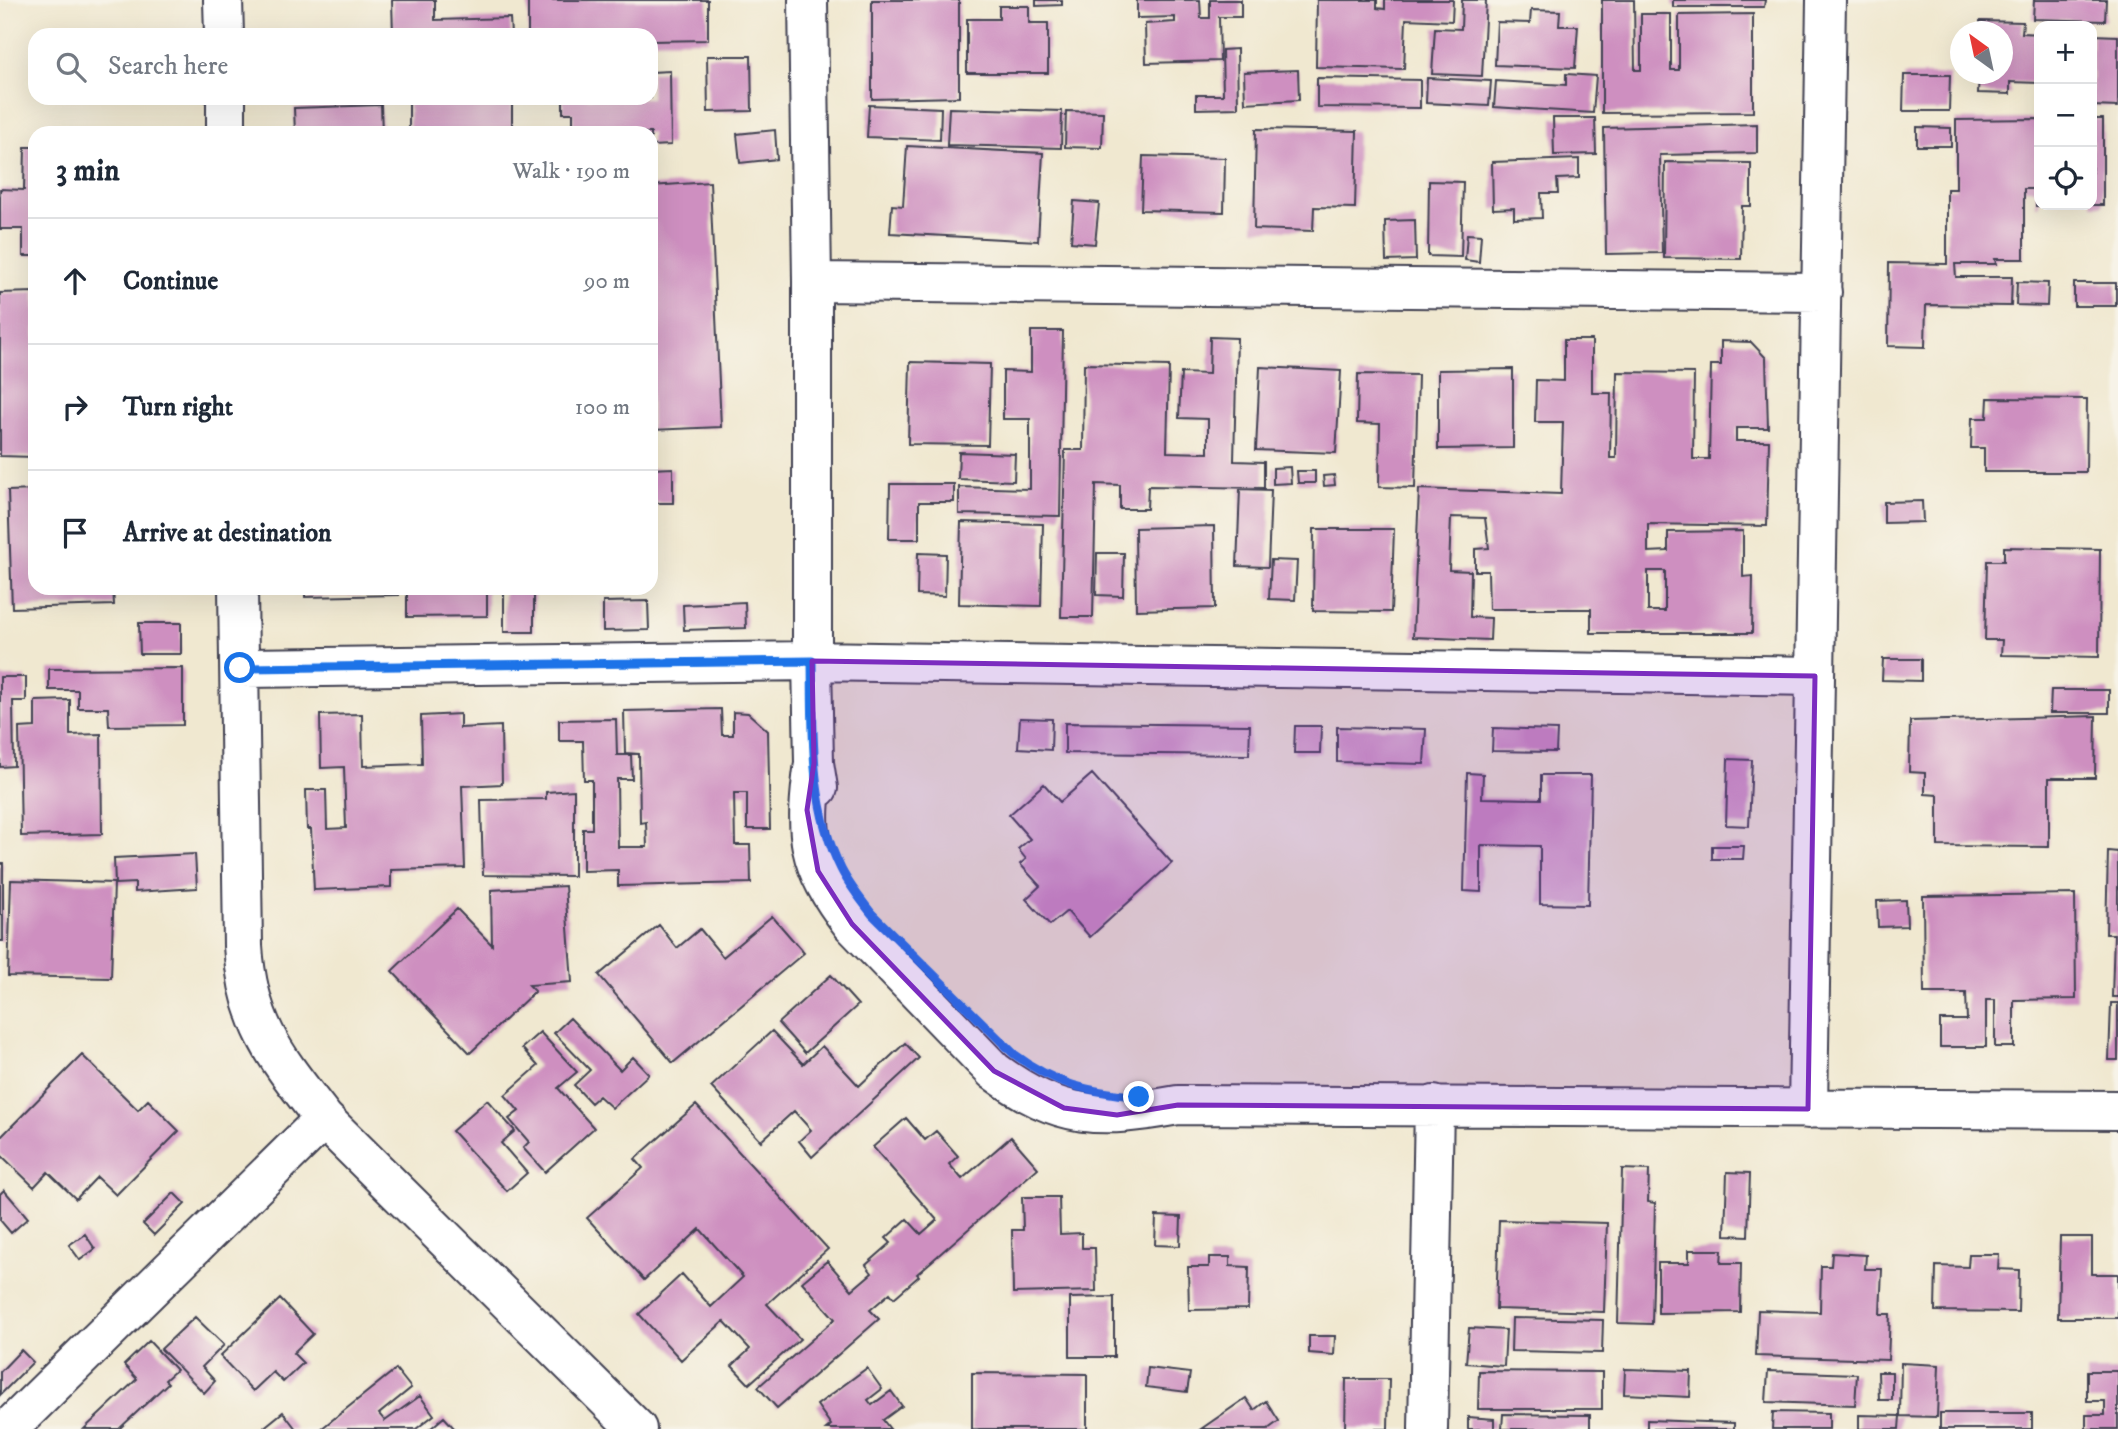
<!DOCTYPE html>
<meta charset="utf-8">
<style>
:root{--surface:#fff;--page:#f2f2f3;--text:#1f2937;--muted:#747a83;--line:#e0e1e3}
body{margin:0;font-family:"IM FELL DW Pica",serif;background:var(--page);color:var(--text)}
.controls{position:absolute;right:21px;top:21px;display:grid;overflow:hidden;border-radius:14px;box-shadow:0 7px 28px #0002}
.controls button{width:63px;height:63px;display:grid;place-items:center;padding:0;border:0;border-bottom:2px solid var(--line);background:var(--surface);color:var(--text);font:35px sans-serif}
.compass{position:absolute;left:1950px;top:21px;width:63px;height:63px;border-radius:50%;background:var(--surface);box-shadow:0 7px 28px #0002;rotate:327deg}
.stop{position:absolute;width:21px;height:21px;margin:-16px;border:5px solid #1a73e8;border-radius:50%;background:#fff}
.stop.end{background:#1a73e8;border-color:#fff;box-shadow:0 2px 7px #0008}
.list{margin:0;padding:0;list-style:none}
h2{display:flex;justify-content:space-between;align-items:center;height:91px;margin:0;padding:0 28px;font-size:30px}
h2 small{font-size:23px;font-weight:400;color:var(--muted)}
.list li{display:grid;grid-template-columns:46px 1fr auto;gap:21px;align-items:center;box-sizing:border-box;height:126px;padding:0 28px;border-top:2px solid var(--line)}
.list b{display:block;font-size:26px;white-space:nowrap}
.list em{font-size:23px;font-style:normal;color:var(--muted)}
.icon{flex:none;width:38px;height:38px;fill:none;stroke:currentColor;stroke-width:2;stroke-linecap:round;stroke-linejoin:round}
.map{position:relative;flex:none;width:2118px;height:1429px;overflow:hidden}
.search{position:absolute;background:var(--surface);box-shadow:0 7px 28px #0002;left:28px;top:28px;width:630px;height:77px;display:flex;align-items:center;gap:18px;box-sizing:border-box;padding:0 24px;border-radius:21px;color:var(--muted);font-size:26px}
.panel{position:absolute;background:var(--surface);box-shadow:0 7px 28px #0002;left:28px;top:126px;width:630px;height:469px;border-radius:21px}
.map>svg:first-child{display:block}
</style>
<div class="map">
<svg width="2118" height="1429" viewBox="0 0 2118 1429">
<rect width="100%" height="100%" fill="#f7f3e8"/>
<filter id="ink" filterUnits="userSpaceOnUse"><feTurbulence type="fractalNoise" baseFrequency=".0143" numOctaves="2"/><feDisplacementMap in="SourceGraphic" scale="14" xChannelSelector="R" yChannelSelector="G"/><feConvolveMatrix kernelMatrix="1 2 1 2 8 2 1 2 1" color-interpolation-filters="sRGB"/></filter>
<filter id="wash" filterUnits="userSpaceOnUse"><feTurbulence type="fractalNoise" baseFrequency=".00686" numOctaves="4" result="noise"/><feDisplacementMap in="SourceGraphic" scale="28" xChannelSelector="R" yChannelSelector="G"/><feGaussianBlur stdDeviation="1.57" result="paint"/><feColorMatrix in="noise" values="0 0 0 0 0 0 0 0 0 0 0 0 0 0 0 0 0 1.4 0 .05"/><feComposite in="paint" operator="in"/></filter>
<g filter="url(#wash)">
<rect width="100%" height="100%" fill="#f0e8d0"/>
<g id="blocks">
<path fill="#ce8fc0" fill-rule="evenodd" d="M 392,0 L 435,0 L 435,20 L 510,18 L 511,35 L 393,35 Z
M 528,0 L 708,0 L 708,40 L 651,41 L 651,35 L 528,35 Z
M 872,0 L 959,0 L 959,97 L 872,99 Z
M 1036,0 L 1062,0 L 1062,5 L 1036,6 Z
M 1137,0 L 1200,0 L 1201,18 L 1210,18 L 1210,0 L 1241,0 L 1241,17 L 1219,17 L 1220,61 L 1146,63 L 1145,24 L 1175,22 L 1175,17 L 1137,18 Z
M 1317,0 L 1377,0 L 1377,8 L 1385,9 L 1385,0 L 1453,0 L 1452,21 L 1406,19 L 1404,69 L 1316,67 Z
M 1462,0 L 1486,0 L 1482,76 L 1432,74 L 1435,28 L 1461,29 Z
M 1602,0 L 1634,0 L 1635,70 L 1641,70 L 1641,14 L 1671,14 L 1671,70 L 1679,70 L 1679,15 L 1753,14 L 1753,112 L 1602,113 Z
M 1673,0 L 1765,0 L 1764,7 L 1673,7 Z
M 2034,0 L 2106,0 L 2105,21 L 2033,19 Z
M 999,6 L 1029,6 L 1029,23 L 1048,23 L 1048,73 L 967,73 L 967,19 L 999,19 Z
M 1531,10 L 1560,11 L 1559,26 L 1578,26 L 1575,68 L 1495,65 L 1497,22 L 1530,23 Z
M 1980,21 L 2023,22 L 2022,33 L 2039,34 L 2039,83 L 2010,82 L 2010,94 L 1978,93 L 1979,74 L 2002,74 L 2002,32 L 1980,32 Z
M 2092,35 L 2118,36 L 2118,107 L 2092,106 Z
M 1237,49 L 1238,108 L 1196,109 L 1196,95 L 1223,95 L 1222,50 Z
M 707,56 L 751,56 L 752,111 L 708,112 Z
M 1298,70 L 1299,100 L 1245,103 L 1244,72 Z
M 670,71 L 671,145 L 651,146 L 651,133 L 573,133 L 573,113 L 563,113 L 563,98 L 651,98 L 651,72 Z
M 1566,74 L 1596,76 L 1593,113 L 1494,107 L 1496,81 L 1566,85 Z
M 1904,75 L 1950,75 L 1949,111 L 1903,111 Z
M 1317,78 L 1420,80 L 1420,108 L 1317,107 Z
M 1427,78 L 1491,81 L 1489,106 L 1426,103 Z
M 409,98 L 512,98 L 512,133 L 409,133 Z
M 381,105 L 382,133 L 295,133 L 294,108 Z
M 869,105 L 941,108 L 940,140 L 867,137 Z
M 949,108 L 1062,111 L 1061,148 L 947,145 Z
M 1066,111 L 1103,112 L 1102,148 L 1065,147 Z
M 1553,118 L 1595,118 L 1596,154 L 1554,155 Z
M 2039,119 L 2039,206 L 2036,206 L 2036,189 L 2024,189 L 2024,259 L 1995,259 L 1996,264 L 1955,264 L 1956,277 L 2012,277 L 2011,306 L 1926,305 L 1925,347 L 1888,346 L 1889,263 L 1947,264 L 1947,189 L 1956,189 L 1956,120 Z
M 2092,119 L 2103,119 L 2103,205 L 2092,205 Z
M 1757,124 L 1757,153 L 1660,155 L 1662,253 L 1606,254 L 1604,128 Z
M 1917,127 L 1951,128 L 1951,146 L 1917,146 Z
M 1256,129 L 1357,131 L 1355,208 L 1314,207 L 1313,231 L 1254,229 Z
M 775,130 L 777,159 L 740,163 L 737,134 Z
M 907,146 L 1043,153 L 1038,241 L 890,233 L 892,205 L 903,206 Z
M 25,147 L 35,147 L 35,256 L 23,256 L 23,229 L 0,229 L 0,189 L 24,190 Z
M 1143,156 L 1225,158 L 1224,212 L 1141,210 Z
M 1579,159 L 1579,178 L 1557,179 L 1558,193 L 1541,193 L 1542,218 L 1514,219 L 1514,208 L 1493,209 L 1492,162 Z
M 1665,162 L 1751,163 L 1751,206 L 1742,206 L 1741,259 L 1664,258 Z
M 1429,181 L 1463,182 L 1461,257 L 1428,256 Z
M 710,182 L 721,427 L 651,430 L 651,186 Z
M 1074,201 L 1099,203 L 1095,244 L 1071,242 Z
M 1415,220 L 1416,260 L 1386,261 L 1385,221 Z
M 1467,234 L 1481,235 L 1479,262 L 1465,260 Z
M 2017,282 L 2048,283 L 2047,306 L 2016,305 Z
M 2074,283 L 2116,283 L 2116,306 L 2074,306 Z
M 35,292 L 35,457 L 0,456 L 0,293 Z
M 1031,331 L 1063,331 L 1060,516 L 959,514 L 959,487 L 1030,489 L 1030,419 L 1003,419 L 1003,371 L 1031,372 Z
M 1210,337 L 1237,338 L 1234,461 L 1264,462 L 1264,488 L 1148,486 L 1147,509 L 1120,509 L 1120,485 L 1096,484 L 1093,617 L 1061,617 L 1065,450 L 1083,450 L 1084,364 L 1169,366 L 1167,452 L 1208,453 L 1208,419 L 1179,418 L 1181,373 L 1209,374 Z
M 1564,340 L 1592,340 L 1592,393 L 1611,393 L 1610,458 L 1616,458 L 1617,372 L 1694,373 L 1693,459 L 1709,459 L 1711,365 L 1721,365 L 1721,341 L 1751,342 L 1766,358 L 1768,428 L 1736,428 L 1736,441 L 1769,441 L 1767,526 L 1648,524 L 1648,552 L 1668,551 L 1668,532 L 1743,531 L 1743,577 L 1753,576 L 1752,633 L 1591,633 L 1591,609 L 1489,609 L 1488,571 L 1475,571 L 1475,549 L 1489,548 L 1485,518 L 1451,517 L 1449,570 L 1471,571 L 1470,617 L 1491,618 L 1490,640 L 1413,637 L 1419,489 L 1561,494 L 1563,422 L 1535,422 L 1536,380 L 1564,381 ZM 1648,571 L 1665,571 L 1665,611 L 1648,611 Z
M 910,362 L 990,364 L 988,445 L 908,444 Z
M 1260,367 L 1341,371 L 1336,453 L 1256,450 Z
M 1513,369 L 1513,448 L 1438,449 L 1438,370 Z
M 1358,374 L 1418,375 L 1415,488 L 1379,487 L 1380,424 L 1357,423 Z
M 1988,398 L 2087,399 L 2086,472 L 1984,472 L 1984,448 L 1971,448 L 1972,418 L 1987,418 Z
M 959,452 L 1015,454 L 1014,481 L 958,479 Z
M 1290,467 L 1291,483 L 1273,484 L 1273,468 Z
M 673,468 L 673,503 L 651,503 L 651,469 Z
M 1297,471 L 1315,471 L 1315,483 L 1298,483 Z
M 1334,475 L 1335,485 L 1324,486 L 1323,476 Z
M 890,484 L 954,484 L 954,502 L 919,502 L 919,539 L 889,539 Z
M 1240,489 L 1271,490 L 1268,567 L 1237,566 Z
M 35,490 L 35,588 L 113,588 L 114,605 L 12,608 L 8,491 Z
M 1922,501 L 1923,522 L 1884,523 L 1884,502 Z
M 961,522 L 1043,524 L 1041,606 L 959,604 Z
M 1214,526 L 1215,608 L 1136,610 L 1135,528 Z
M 1314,529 L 1394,529 L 1391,612 L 1313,611 Z
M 2004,547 L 2100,549 L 2099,657 L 2001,655 L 2002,640 L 1985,640 L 1987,561 L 2004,561 Z
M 918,553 L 946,554 L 945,596 L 917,595 Z
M 1097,553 L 1124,553 L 1123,596 L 1096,595 Z
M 1271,560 L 1297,561 L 1295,600 L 1269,599 Z
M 305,588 L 399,588 L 399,595 L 305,597 Z
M 407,588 L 487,588 L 487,616 L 407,617 Z
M 504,588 L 534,588 L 534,632 L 504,632 Z
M 648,601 L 649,630 L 603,631 L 603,602 Z
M 745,602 L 746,628 L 684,630 L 683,605 Z
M 139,623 L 181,623 L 181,654 L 140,654 Z
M 1883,659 L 1921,659 L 1921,681 L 1882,680 Z
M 183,668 L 183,725 L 109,726 L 108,708 L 78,708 L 78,690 L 49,690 L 49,669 Z
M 0,677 L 26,677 L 26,701 L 13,701 L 14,766 L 0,767 Z
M 2051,690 L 2109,690 L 2109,713 L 2050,713 Z
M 70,700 L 70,735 L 101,734 L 102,834 L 21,836 L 19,728 L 35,727 L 35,701 Z
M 721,709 L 722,735 L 733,735 L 733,712 L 748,713 L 768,731 L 770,829 L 747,829 L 747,793 L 734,793 L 735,845 L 750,845 L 751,883 L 618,886 L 618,870 L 583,871 L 583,829 L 592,829 L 592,780 L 584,780 L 583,741 L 559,741 L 559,720 L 616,719 L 617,755 L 631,755 L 632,779 L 617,779 L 618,847 L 647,847 L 646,822 L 640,823 L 639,754 L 625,753 L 624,711 Z
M 362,714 L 363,766 L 422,764 L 421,716 L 460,714 L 460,728 L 501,726 L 502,784 L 462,786 L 465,868 L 391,870 L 391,887 L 314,890 L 311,829 L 307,829 L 306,790 L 326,790 L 327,829 L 346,828 L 344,767 L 321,768 L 320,715 Z
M 2096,716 L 2095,778 L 2049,778 L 2049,847 L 1938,846 L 1938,795 L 1925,794 L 1925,773 L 1909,772 L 1910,721 Z
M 1020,718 L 1052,719 L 1051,750 L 1018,748 Z
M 1065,723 L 1250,725 L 1249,755 L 1065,753 Z
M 1295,726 L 1321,726 L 1320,753 L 1294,753 Z
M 1337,727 L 1426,729 L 1424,764 L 1337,762 Z
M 1493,728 L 1557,730 L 1556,752 L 1492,751 Z
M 1728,759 L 1752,760 L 1749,826 L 1726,825 Z
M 1467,773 L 1483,774 L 1482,798 L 1541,799 L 1541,775 L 1591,775 L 1588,905 L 1540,904 L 1540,846 L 1481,845 L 1481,892 L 1464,891 Z
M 1092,774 L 1172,863 L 1090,937 L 1067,911 L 1050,925 L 1026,899 L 1040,886 L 1020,864 L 1026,859 L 1018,849 L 1030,839 L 1009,815 L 1044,784 L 1060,802 Z
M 574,790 L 574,876 L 483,875 L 481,800 L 546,799 L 546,792 Z
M 1712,846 L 1744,846 L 1743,859 L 1712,859 Z
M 2108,851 L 2118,852 L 2118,997 L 2112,997 L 2114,934 L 2106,934 Z
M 195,854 L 197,888 L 135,892 L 135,883 L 115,884 L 114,858 Z
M 0,863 L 3,863 L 3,941 L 0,941 Z
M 11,880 L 114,883 L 111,978 L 8,976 Z
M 565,886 L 572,982 L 529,985 L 535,991 L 470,1053 L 392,971 L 457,909 L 492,945 L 491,890 Z
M 2075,894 L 2076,999 L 2014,1000 L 2014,1047 L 1995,1047 L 1995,1000 L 1986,1000 L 1986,1047 L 1940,1047 L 1940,1020 L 1967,1020 L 1966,993 L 1924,993 L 1923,896 Z
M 1906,900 L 1907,926 L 1878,927 L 1877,901 Z
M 772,916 L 804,953 L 673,1063 L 599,975 L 659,925 L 677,948 L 700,929 L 723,957 Z
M 831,975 L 858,1005 L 805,1053 L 778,1023 Z
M 2111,1003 L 2118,1003 L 2118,1060 L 2109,1060 Z
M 570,1018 L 620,1070 L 633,1057 L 649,1074 L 612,1108 L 599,1096 L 591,1103 L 574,1085 L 590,1070 L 554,1033 Z
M 772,1031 L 803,1064 L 822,1046 L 859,1086 L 905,1043 L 919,1058 L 812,1157 L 799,1141 L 811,1130 L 794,1111 L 761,1141 L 711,1087 Z
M 540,1032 L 577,1072 L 558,1088 L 594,1128 L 545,1172 L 523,1148 L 529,1142 L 509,1119 L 519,1111 L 505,1095 L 538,1066 L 522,1048 Z
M 82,1055 L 138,1110 L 148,1100 L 179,1131 L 116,1195 L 97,1177 L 76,1199 L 48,1172 L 34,1187 L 0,1154 L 0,1138 Z
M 487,1100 L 515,1131 L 501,1143 L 527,1173 L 507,1191 L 452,1131 Z
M 696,1105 L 828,1249 L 767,1304 L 800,1339 L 749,1384 L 732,1366 L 750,1349 L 724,1321 L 681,1360 L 639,1314 L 682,1274 L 711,1307 L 743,1277 L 700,1229 L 644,1280 L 587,1218 L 643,1168 L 635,1159 Z
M 906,1118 L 925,1140 L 936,1131 L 958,1156 L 949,1164 L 962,1179 L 1011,1137 L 1038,1168 L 917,1274 L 919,1276 L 894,1298 L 890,1293 L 870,1310 L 879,1319 L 777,1408 L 758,1387 L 835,1319 L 802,1282 L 827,1261 L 852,1290 L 872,1273 L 866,1265 L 891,1243 L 886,1238 L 907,1219 L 921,1234 L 937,1220 L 873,1147 Z
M 1622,1169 L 1649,1170 L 1648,1202 L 1655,1203 L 1652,1324 L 1618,1323 Z
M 1727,1172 L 1750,1173 L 1748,1236 L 1725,1235 Z
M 4,1190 L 28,1218 L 11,1233 L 0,1220 L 0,1194 Z
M 174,1193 L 185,1204 L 154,1235 L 143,1224 Z
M 1022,1197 L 1059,1197 L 1060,1234 L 1082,1233 L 1082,1248 L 1095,1248 L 1096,1291 L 1013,1293 L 1012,1230 L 1023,1230 Z
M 1156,1216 L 1181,1217 L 1180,1246 L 1155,1245 Z
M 1499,1220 L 1607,1223 L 1604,1312 L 1496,1309 Z
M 85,1234 L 95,1249 L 80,1260 L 69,1245 Z
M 2060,1237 L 2092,1237 L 2092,1274 L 2118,1274 L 2118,1318 L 2058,1318 Z
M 1689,1250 L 1722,1250 L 1721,1263 L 1741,1263 L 1740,1312 L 1658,1313 L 1658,1263 L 1689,1263 Z
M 1832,1253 L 1866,1255 L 1865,1269 L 1882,1269 L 1880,1314 L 1890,1314 L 1888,1360 L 1756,1356 L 1758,1310 L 1820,1312 L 1821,1266 L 1831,1266 Z
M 1969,1254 L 1999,1254 L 1998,1269 L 2019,1270 L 2018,1312 L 1935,1311 L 1936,1266 L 1968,1267 Z
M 1209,1257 L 1230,1257 L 1230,1266 L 1249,1267 L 1248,1309 L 1189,1310 L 1188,1267 L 1209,1267 Z
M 1114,1297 L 1114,1357 L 1070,1357 L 1070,1298 Z
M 280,1299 L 313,1334 L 293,1353 L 303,1363 L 283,1382 L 273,1372 L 253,1391 L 220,1356 Z
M 195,1317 L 224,1345 L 202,1367 L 215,1381 L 204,1393 L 161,1349 Z
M 1512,1318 L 1603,1320 L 1602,1353 L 1511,1351 Z
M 1469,1328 L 1506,1330 L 1504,1366 L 1466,1363 Z
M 1309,1336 L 1335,1336 L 1334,1355 L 1309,1353 Z
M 149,1341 L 176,1370 L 165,1380 L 168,1383 L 119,1429 L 84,1429 L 137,1379 L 124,1365 Z
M 21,1350 L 33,1362 L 0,1395 L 0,1372 Z
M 1901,1363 L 1939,1365 L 1937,1417 L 1900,1416 Z
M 867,1368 L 882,1389 L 868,1400 L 872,1405 L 891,1391 L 902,1406 L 883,1420 L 890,1429 L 826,1429 L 831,1425 L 817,1405 Z
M 1148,1368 L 1190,1373 L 1187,1392 L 1146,1387 Z
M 396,1369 L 411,1388 L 379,1414 L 385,1421 L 420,1396 L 434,1415 L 416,1429 L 321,1429 Z
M 1625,1369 L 1691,1371 L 1690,1397 L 1624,1394 Z
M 1479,1371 L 1602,1372 L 1602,1409 L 1478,1409 Z
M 1768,1371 L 1857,1374 L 1855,1405 L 1766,1402 Z
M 2087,1371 L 2118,1371 L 2118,1429 L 2086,1429 L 2086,1415 L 2105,1415 L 2105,1401 L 2087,1401 Z
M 1878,1372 L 1892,1372 L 1892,1400 L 1879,1400 Z
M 972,1373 L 1087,1374 L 1087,1429 L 972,1429 Z
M 1346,1379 L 1389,1379 L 1388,1429 L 1345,1429 Z
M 1246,1398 L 1254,1410 L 1266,1401 L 1279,1421 L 1268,1429 L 1201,1429 Z
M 283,1412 L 296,1429 L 262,1429 Z
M 1773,1412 L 1829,1413 L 1829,1429 L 1772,1429 Z
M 1940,1413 L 2032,1413 L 2032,1429 L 1940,1429 Z
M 1503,1414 L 1590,1415 L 1590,1429 L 1502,1429 Z
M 1859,1415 L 1900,1416 L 1899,1429 L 1859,1429 Z
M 444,1417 L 455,1429 L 430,1429 Z
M 1468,1417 L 1494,1419 L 1494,1429 L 1468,1429 Z
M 1647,1420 L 1734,1423 L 1734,1429 L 1647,1429 Z"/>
</g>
</g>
<g filter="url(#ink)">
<use href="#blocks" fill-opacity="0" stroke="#414051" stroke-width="2"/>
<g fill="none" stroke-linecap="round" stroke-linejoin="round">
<defs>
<path id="minor" d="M 223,0 L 224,35
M 808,0 L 812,282 L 812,661 L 814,763 L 818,788
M 226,98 L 226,133
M 812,282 L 1822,292
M 238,588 L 243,946 C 248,1026 277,1058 324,1119 L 637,1429
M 240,668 L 812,661 L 1815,676
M 814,763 C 804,834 806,865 852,924 L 994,1071 C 1061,1120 1100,1119 1178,1105 L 2118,1110
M 1808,1109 L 1826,0
M 8,1429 L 324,1119
M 1428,1429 L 1434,1105"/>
</defs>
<use href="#minor" stroke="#414051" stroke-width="42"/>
<use href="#minor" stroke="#fff" stroke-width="38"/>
</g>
</g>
<g fill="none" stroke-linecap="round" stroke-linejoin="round" filter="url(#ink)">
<path stroke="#1a73e8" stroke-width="9" d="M 240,668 L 812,661 C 813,731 809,805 841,869 C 849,885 861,900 872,914 L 1014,1054 C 1057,1086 1087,1091 1139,1097"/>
</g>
<path fill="#7b2cbf" fill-opacity="0.2" stroke="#7b2cbf" stroke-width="5" stroke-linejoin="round" d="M 812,661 L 1815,676 L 1808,1109 L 1178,1105 L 1117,1115 L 1064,1108 L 994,1071 L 852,924 L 818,871 L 807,810 L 814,763 Z"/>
</svg>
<div class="controls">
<button>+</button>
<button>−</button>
<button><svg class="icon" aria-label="locate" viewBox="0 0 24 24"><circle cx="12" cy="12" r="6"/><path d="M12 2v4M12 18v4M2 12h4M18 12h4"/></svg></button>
</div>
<svg class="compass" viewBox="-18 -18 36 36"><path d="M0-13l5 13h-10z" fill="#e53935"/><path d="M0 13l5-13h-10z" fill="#747a83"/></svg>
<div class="stop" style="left:240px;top:668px"></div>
<div class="stop end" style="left:1139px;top:1097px"></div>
<div class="search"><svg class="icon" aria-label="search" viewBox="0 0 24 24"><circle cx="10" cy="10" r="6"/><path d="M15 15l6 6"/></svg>Search here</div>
<section class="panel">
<h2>3 min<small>Walk · 190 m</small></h2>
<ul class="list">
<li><svg class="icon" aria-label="ahead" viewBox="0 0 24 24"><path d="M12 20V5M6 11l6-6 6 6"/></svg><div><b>Continue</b></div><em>90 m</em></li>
<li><svg class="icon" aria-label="right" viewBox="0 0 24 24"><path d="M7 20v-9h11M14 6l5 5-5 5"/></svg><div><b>Turn right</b></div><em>100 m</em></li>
<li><svg class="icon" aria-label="arrive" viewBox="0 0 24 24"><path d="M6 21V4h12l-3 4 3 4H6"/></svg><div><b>Arrive at destination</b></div></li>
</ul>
</section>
</div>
